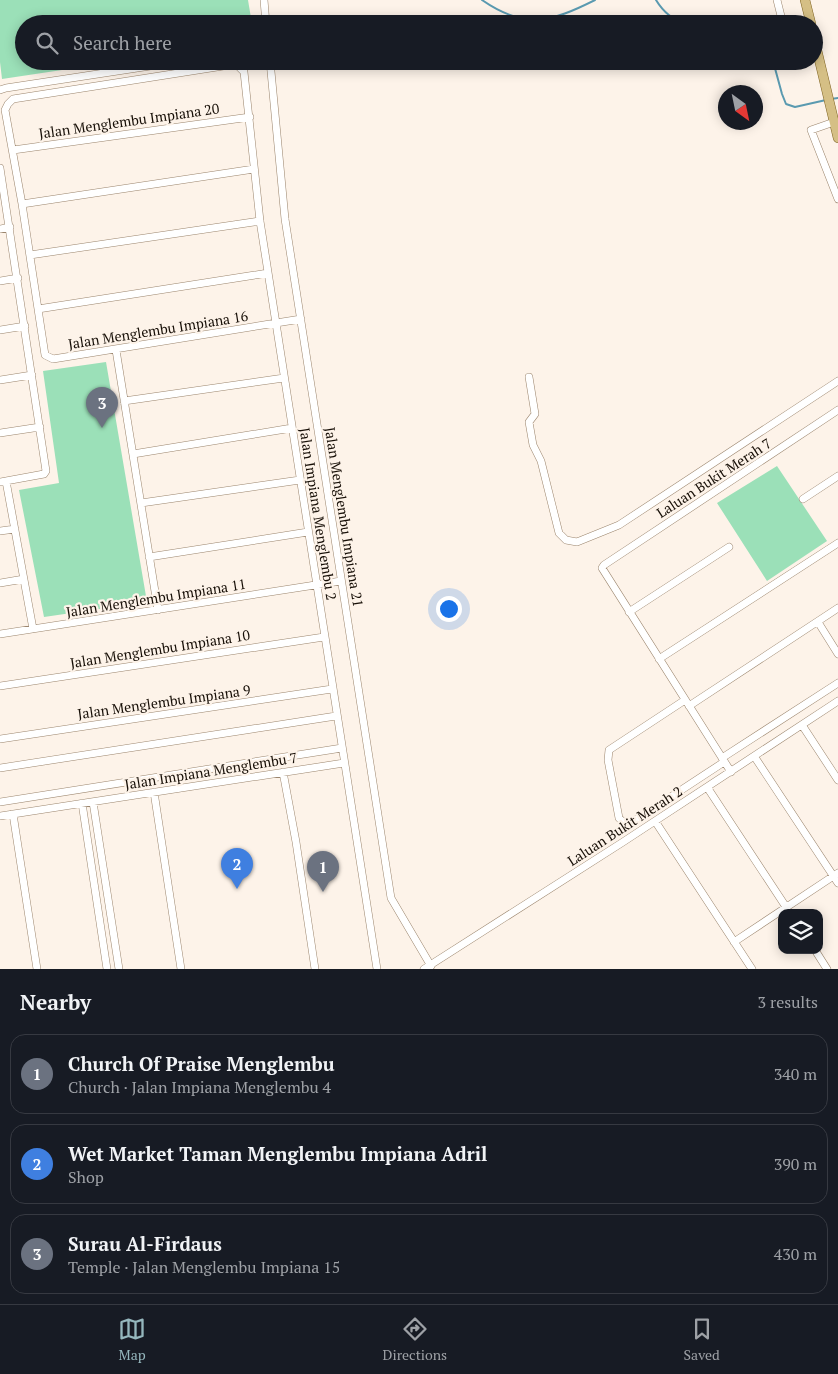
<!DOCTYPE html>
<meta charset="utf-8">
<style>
:root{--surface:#171b24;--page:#242831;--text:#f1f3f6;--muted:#9ea1a6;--line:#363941;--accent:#95b7bd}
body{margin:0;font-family:"PT Serif",serif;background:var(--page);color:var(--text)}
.controls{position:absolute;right:15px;bottom:15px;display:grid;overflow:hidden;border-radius:10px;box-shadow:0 2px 12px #0003}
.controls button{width:45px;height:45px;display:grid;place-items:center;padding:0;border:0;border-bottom:1px solid var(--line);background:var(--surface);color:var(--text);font:25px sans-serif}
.compass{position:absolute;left:718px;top:85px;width:45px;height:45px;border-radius:50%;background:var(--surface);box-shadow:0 2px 12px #0003;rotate:147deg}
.you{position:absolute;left:448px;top:608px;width:18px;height:18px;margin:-12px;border:4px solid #fff;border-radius:50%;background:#1a73e8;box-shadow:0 0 0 8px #1a73e833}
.badge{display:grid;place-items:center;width:32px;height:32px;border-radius:50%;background:var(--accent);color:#fff;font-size:16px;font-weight:700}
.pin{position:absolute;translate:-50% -41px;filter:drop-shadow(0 1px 2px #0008)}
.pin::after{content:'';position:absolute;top:26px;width:18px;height:15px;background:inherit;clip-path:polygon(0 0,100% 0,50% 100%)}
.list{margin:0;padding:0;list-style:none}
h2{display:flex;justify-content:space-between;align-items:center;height:65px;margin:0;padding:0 20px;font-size:21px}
h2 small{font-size:16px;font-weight:400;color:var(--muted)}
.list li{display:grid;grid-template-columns:32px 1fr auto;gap:15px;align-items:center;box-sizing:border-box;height:80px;margin:0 10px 10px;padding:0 10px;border:1px solid var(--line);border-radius:15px}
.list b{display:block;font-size:19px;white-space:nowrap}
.list p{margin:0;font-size:16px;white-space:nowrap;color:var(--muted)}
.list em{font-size:16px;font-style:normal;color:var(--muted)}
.icon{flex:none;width:28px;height:28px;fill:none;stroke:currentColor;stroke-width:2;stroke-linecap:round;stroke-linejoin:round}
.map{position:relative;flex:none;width:838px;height:969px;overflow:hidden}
.search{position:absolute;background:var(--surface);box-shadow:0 2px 12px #0003;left:15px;right:15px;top:15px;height:55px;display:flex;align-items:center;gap:12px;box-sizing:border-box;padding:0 18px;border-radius:28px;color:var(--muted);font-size:19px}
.sheet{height:335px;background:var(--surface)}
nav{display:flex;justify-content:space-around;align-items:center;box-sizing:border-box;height:70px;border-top:1px solid var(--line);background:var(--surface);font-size:14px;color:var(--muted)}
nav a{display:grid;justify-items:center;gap:2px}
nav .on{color:var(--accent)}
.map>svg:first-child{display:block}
</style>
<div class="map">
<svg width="838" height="969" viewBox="0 0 838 969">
<rect width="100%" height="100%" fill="#fdf3e9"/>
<path fill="#9be0b8" d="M 0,0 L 248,0 L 252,24 L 24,24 L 24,61 L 122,61 L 2,79 L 0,62 Z
M 106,362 L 147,602 L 44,617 L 19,490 L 59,483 L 43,371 Z
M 777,466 L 827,541 L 767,581 L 717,503 Z"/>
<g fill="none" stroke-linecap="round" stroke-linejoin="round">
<path stroke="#5a9ab0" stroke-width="2" d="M 482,0 C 525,30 551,22 595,0
M 656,0 C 664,13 672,19 687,24
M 773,61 L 782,94 L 786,104 L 795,107 L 826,100
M 831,99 L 838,98"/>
<defs>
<path id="minor" d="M 264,0 L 266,24
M 777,0 L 783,24
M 270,61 L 285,219 L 391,898 L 431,966
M 0,90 L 6,88 L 183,61
M 834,122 L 811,130 L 838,199
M 13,150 L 250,117
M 0,168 L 46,471 L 44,474 L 0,482
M 22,204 L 254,169
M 0,229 L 10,227
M 30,255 L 260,221
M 0,281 L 18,278
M 38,309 L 268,273
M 301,319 L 276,323 L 53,359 L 45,355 L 22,204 L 5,110 L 8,104 L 13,99 L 236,64 L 244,72 L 260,221 L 377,969
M 0,330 L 25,326
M 116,350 L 158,610
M 529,377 L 535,414 L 529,422 L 533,445 L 541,461 L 559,533 L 566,540 L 577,542 L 619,525 L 838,381
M 0,380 L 32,375
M 124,401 L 284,378
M 0,433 L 40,427
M 133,454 L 292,428
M 6,481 L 33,629
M 803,499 L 838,476
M 141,503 L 300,480
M 0,531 L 15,529
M 149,557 L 308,532
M 0,583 L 24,579
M 629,612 L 729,547
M 818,622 L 838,654
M 0,634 L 341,581
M 659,659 L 838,543
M 0,686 L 324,637
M 685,700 L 609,750 L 608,760 L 619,818 C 623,823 627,824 634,821 L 724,762
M 689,706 L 838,608
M 802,725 L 838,780
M 0,739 L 332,689
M 754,756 L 838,883
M 722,758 L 838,683
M 0,768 L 336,716
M 283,772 L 296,842 L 315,969
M 731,772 L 602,568 L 604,565 L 838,410
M 707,787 L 790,913
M 154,792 L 181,969
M 0,802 L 342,748
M 93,802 L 119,969
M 82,803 L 107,969
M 13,814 L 37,969
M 0,816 L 344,763
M 655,821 L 752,969
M 734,942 L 838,873
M 815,950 L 827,969
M 424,969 L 623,842 L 838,701"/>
<path id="major" d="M 805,0 L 811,24
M 814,38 L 838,138"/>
</defs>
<use href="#minor" stroke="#9b856d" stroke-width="8"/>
<use href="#major" stroke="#806524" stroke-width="10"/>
<use href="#minor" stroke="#fff" stroke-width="7"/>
<use href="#major" stroke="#d5bf85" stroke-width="9"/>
</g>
<g text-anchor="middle" stroke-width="4.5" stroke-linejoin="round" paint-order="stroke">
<g font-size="14" fill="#160e06" stroke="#fdf3e9">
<text transform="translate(129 121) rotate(-8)" y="5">Jalan Menglembu Impiana 20</text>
<text transform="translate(158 330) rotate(-9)" y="5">Jalan Menglembu Impiana 16</text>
<text transform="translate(714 478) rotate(-33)" y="5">Laluan Bukit Merah 7</text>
<text transform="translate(318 514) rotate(81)" y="5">Jalan Impiana Menglembu 2</text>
<text transform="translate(344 517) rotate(81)" y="5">Jalan Menglembu Impiana 21</text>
<text transform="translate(156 598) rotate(-9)" y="5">Jalan Menglembu Impiana 11</text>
<text transform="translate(160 649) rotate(-9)" y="5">Jalan Menglembu Impiana 10</text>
<text transform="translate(164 702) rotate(-8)" y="5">Jalan Menglembu Impiana 9</text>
<text transform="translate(211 771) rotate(-9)" y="5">Jalan Impiana Menglembu 7</text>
<text transform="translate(625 826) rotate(-33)" y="5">Laluan Bukit Merah 2</text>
</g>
</g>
</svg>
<div class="controls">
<button><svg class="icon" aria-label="layers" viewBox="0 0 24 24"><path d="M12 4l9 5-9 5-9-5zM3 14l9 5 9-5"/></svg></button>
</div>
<svg class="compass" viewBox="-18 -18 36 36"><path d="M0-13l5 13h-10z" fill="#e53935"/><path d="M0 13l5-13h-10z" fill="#9ea1a6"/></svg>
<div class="you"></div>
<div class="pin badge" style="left:323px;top:892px;background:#6b7280">1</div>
<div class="pin badge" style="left:237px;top:889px;background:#3f7fe0">2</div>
<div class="pin badge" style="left:102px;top:428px;background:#6b7280">3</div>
<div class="search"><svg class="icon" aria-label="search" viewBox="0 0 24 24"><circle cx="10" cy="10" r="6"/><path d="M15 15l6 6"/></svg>Search here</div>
</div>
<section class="sheet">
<h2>Nearby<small>3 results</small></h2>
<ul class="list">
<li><span class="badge" style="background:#6b7280">1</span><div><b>Church Of Praise Menglembu</b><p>Church · Jalan Impiana Menglembu 4</p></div><em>340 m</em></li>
<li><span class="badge" style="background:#3f7fe0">2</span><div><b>Wet Market Taman Menglembu Impiana Adril</b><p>Shop</p></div><em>390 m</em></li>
<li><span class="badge" style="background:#6b7280">3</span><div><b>Surau Al-Firdaus</b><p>Temple · Jalan Menglembu Impiana 15</p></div><em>430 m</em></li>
</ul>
</section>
<nav>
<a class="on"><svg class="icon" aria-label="map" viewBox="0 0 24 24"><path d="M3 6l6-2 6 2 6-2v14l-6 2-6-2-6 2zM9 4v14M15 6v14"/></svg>Map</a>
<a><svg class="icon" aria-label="directions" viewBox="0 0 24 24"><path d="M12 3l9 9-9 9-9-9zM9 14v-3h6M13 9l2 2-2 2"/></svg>Directions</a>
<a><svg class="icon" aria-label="saved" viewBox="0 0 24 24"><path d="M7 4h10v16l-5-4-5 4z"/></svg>Saved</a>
</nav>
